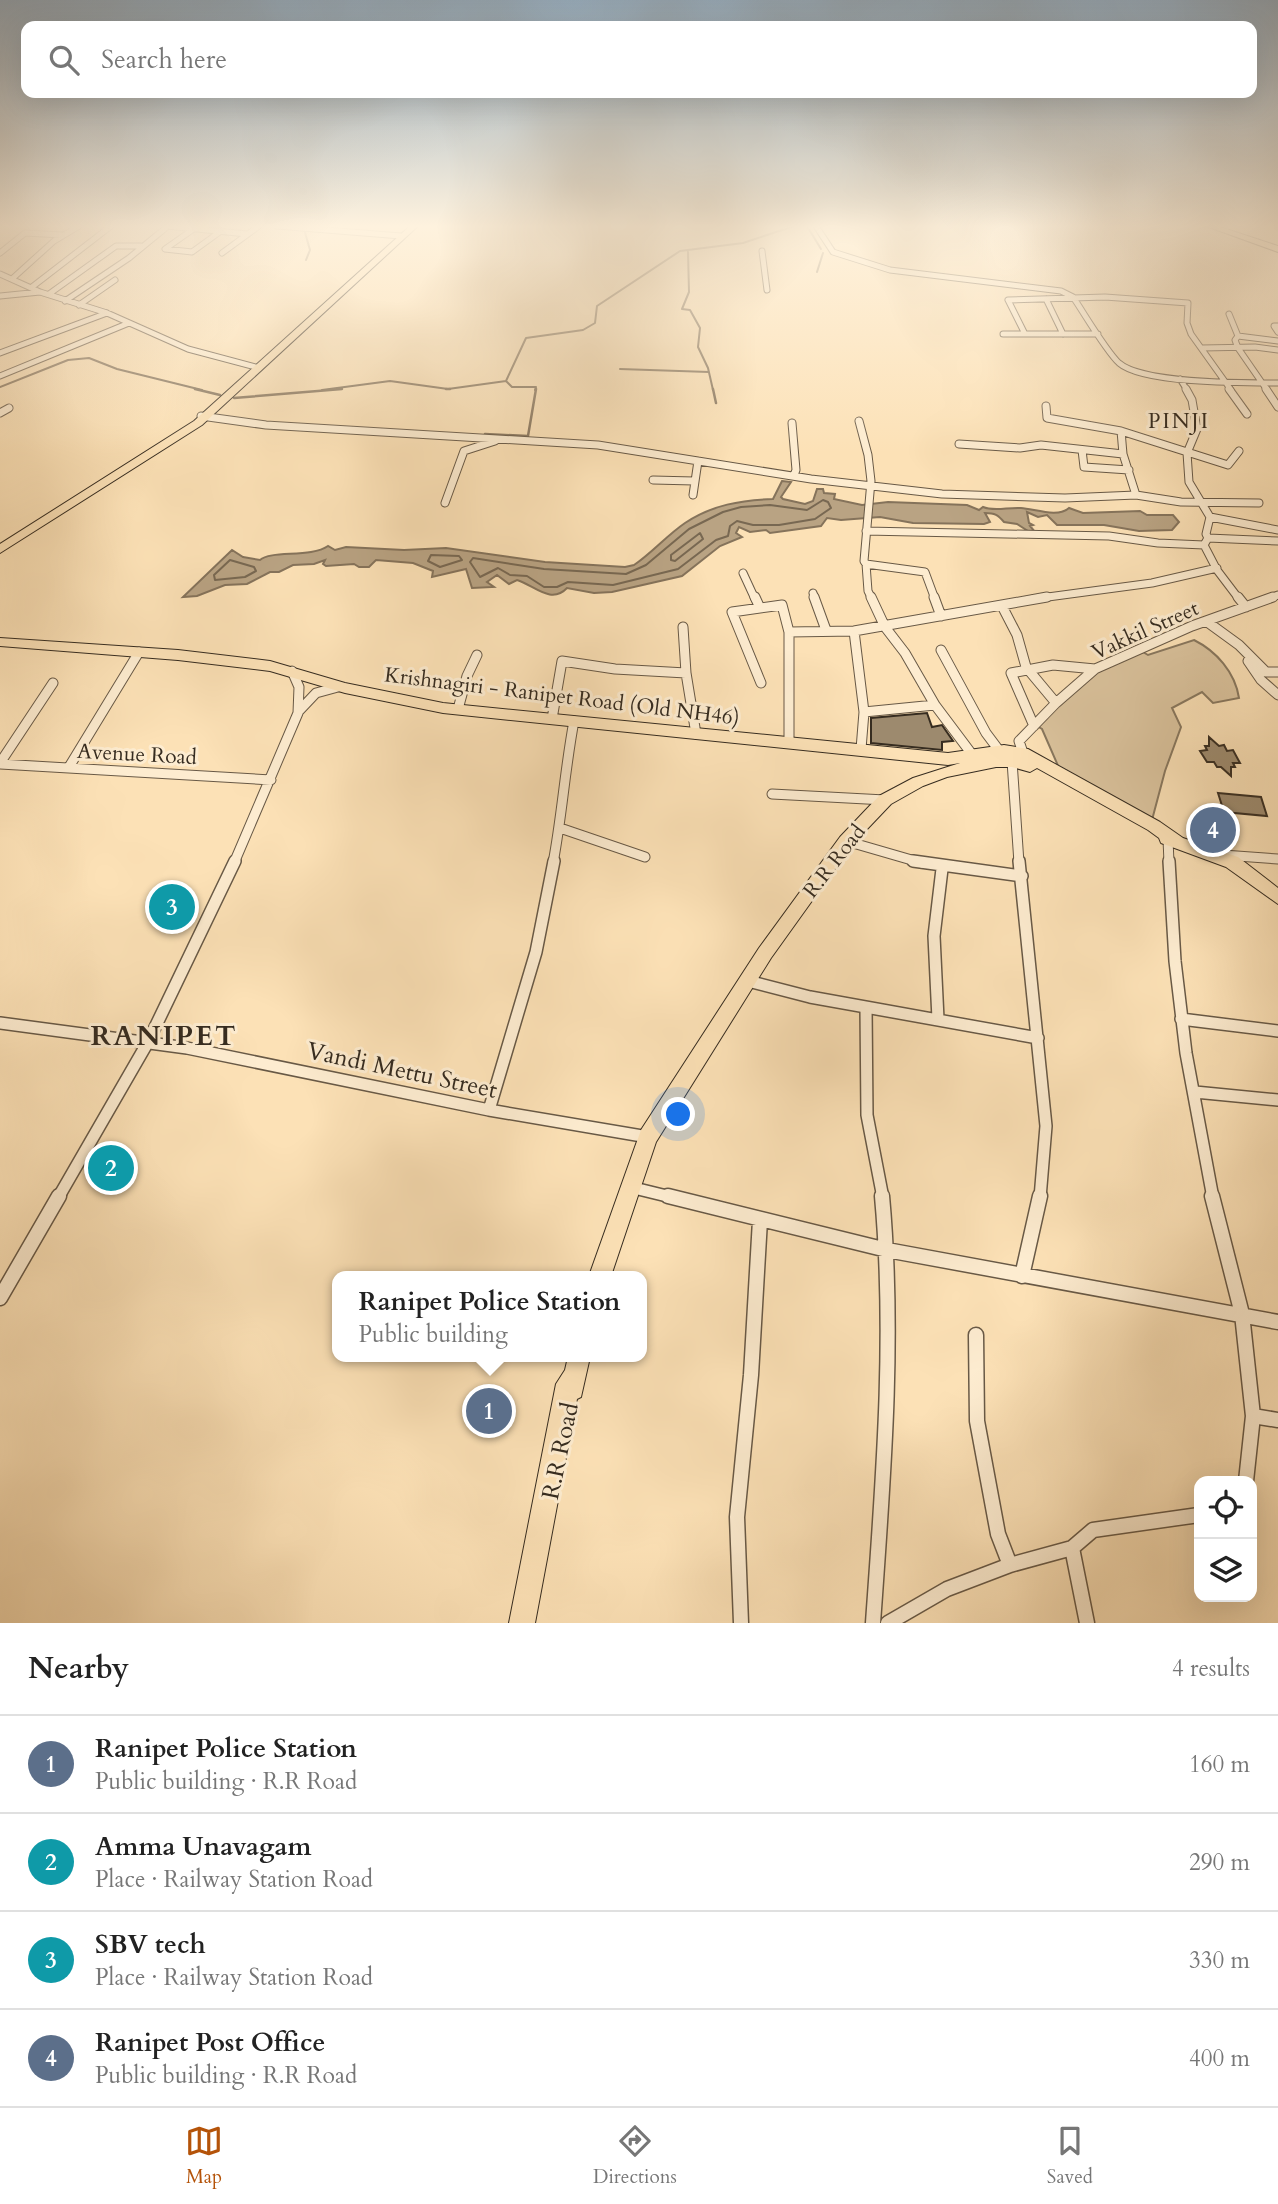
<!DOCTYPE html>
<meta charset="utf-8">
<style>
:root{--surface:#fff;--page:#f6f6f6;--text:#222;--muted:#767676;--line:#e0e0e0;--accent:#b45309}
body{margin:0;font-family:Cardo,serif;background:var(--page);color:var(--text)}
.controls{position:absolute;right:21px;bottom:21px;display:grid;overflow:hidden;border-radius:14px;box-shadow:0 7px 28px #0002}
.controls button{width:63px;height:63px;display:grid;place-items:center;padding:0;border:0;border-bottom:2px solid var(--line);background:var(--surface);color:var(--text);font:35px sans-serif}
.you{position:absolute;left:679px;top:1115px;width:24px;height:24px;margin:-18px;border:5px solid #fff;border-radius:50%;background:#1a73e8;box-shadow:0 0 0 10px #1a73e833}
.badge{display:grid;place-items:center;width:46px;height:46px;border-radius:50%;background:var(--accent);color:#fff;font-size:23px;font-weight:700}
.pin{position:absolute;translate:-50% -50%;border:4px solid #fff;box-shadow:0 2px 7px #0006}
.popup{position:absolute;left:332px;top:1271px;width:315px;height:91px;box-sizing:border-box;display:grid;place-content:center;border-radius:14px;background:var(--surface);filter:drop-shadow(0 2px 5px #0005);font-size:23px;white-space:nowrap;color:var(--muted)}
.popup b{font-size:26px;color:var(--text)}
.popup::after{content:'';position:absolute;left:50%;top:100%;margin-left:-14px;border:14px solid transparent;border-top-color:var(--surface)}
.list{margin:0;padding:0;list-style:none}
h2{display:flex;justify-content:space-between;align-items:center;height:91px;margin:0;padding:0 28px;font-size:30px}
h2 small{font-size:23px;font-weight:400;color:var(--muted)}
.list li{display:grid;grid-template-columns:46px 1fr auto;gap:21px;align-items:center;box-sizing:border-box;height:98px;padding:0 28px;border-top:2px solid var(--line)}
.list b{display:block;font-size:26px;white-space:nowrap}
.list p{margin:0;font-size:23px;white-space:nowrap;color:var(--muted)}
.list em{font-size:23px;font-style:normal;color:var(--muted)}
.icon{flex:none;width:38px;height:38px;fill:none;stroke:currentColor;stroke-width:2;stroke-linecap:round;stroke-linejoin:round}
.map{position:relative;flex:none;width:1278px;height:1623px;overflow:hidden}
.search{position:absolute;background:var(--surface);box-shadow:0 7px 28px #0002;left:21px;right:21px;top:21px;height:77px;display:flex;align-items:center;gap:18px;box-sizing:border-box;padding:0 24px;border-radius:14px;color:var(--muted);font-size:26px}
.sheet{height:483px;background:var(--surface)}
nav{display:flex;justify-content:space-around;align-items:center;box-sizing:border-box;height:98px;border-top:2px solid var(--line);background:var(--surface);font-size:19px;color:var(--muted)}
nav a{display:grid;justify-items:center;gap:4px}
nav .on{color:var(--accent)}
.map>svg:first-child{display:block}
</style>
<div class="map">
<svg width="1278" height="1623" viewBox="0 0 1278 1623">
<rect width="100%" height="100%" fill="#fce1b6"/>
<filter id="stains"><feTurbulence type="fractalNoise" baseFrequency=".00286" numOctaves="4"/><feColorMatrix values="0 0 0 0 .2 0 0 0 0 .09 0 0 0 0 .02 0 0 0 .5 -.17"/></filter>
<radialGradient id="worn" r=".72"><stop offset=".6" stop-color="#630" stop-opacity="0"/><stop offset="1" stop-color="#630" stop-opacity=".3"/></radialGradient>
<path fill="#dac29c" stroke="#88775e" stroke-width="2" d="M 1194,640 C 1216,651 1235,672 1239,698 L 1213,703 L 1202,692 L 1172,708 L 1181,727 L 1165,771 L 1152,820 L 1059,768 L 1042,729 L 1035,725 L 1066,696 L 1106,666 L 1143,652 L 1148,655 Z"/>
<path fill="#b9a383" stroke="#85735b" stroke-width="2" d="M 782,481 L 791,482 L 781,497 L 783,499 L 805,504 L 813,501 L 817,489 L 823,489 L 824,493 L 835,494 L 834,499 L 862,505 L 888,502 L 967,505 L 979,510 L 983,507 C 994,512 1008,507 1021,508 C 1035,509 1058,518 1069,508 L 1083,513 L 1140,511 L 1147,515 L 1173,515 L 1179,522 L 1172,530 L 1139,531 L 1104,525 L 1057,525 L 1047,515 L 1038,517 L 1027,512 L 1029,523 L 1033,525 L 1030,526 L 1035,532 L 1031,533 L 1017,524 L 1004,522 C 998,515 995,513 985,513 L 990,522 L 984,524 L 913,523 L 880,517 L 841,520 L 827,518 L 821,526 L 770,533 L 766,530 L 750,532 L 739,527 L 736,533 L 742,537 L 720,546 L 682,576 L 612,592 L 594,593 L 567,588 C 551,605 534,585 517,580 L 509,584 L 497,575 L 487,582 L 494,587 L 472,588 L 466,569 L 432,577 L 433,571 L 413,563 L 376,560 L 369,567 L 359,567 L 354,564 L 326,566 L 323,564 L 325,560 L 314,564 L 293,565 L 279,572 L 270,572 L 247,584 L 225,585 L 197,596 L 183,597 L 232,550 L 243,557 L 260,560 C 271,550 311,558 328,546 L 335,550 L 346,547 L 404,550 L 446,548 L 545,562 L 625,567 L 634,565 C 652,553 666,536 685,523 C 712,505 741,500 773,499 Z"/>
<g fill="none" stroke-linecap="round" stroke-linejoin="round">
<path stroke="#786852" stroke-width="2" d="M 823,500 L 828,502 L 831,508 L 815,519 L 779,525 L 753,525 L 737,521 L 730,526 L 728,536 L 716,540 L 678,569 L 613,585 L 568,582 L 557,587 L 544,587 L 527,576 L 510,575 L 498,568 L 480,577 L 470,562 L 473,558 L 544,569 L 626,574 L 646,565 L 689,529 L 723,512 L 741,507 L 770,505 L 807,510 Z
M 700,533 L 703,539 L 675,561 L 671,560 L 671,555 Z
M 431,555 L 459,556 L 462,560 L 440,567 L 428,561 Z
M 230,560 L 254,567 L 256,571 L 245,577 L 215,580 L 214,575 Z"/>
<path stroke="#85735b" stroke-width="2" d="M 807,226 L 821,249
M 304,229 L 310,250 L 306,260
M 688,252 L 689,292 L 682,309 L 690,310 L 700,328 L 698,347 L 708,368 L 713,390
M 817,272 L 823,253
M 620,369 L 709,372
M 506,381 L 512,387 L 536,387 L 535,390
M 0,387 L 68,360 L 89,358 L 117,369 L 202,390
M 322,390 L 390,381 L 448,389 L 506,381 L 526,338 L 583,330 L 595,323 L 597,306 L 680,251 L 743,243 L 794,226"/>
<path stroke="#85735b" stroke-width="2.5" d="M 195,389 L 220,395
M 446,389 L 450,389
M 713,389 L 716,403
M 234,398 L 342,389
M 485,434 L 528,436 L 536,389"/>
</g>
<path fill="#9d8a6e" stroke="#362c20" stroke-width="2" d="M 927,713 L 932,727 L 942,725 L 953,741 L 942,742 L 942,750 L 871,743 L 871,718 Z
M 1209,737 L 1219,746 L 1224,745 L 1227,751 L 1233,750 L 1240,763 L 1233,763 L 1235,767 L 1231,767 L 1231,776 L 1221,767 L 1217,767 L 1214,762 L 1207,762 L 1200,751 L 1207,750 L 1205,746 L 1209,746 Z
M 1218,793 L 1261,797 L 1267,816 L 1224,812 Z
M 164,900 L 187,900 L 181,914 L 157,914 Z
M 108,1150 L 130,1154 L 114,1186 L 92,1181 Z"/>
<g fill="none" stroke-linecap="round" stroke-linejoin="round">
<defs>
<path id="minor-far4" d="M 167,226 L 247,234
M 277,226 L 401,236
M 816,226 L 833,252 L 890,270 L 1061,291 L 1073,297 C 1084,313 1106,351 1119,363 C 1143,384 1245,383 1278,383
M 195,228 L 165,249 L 192,252 L 221,231
M 762,251 L 767,290
M 0,253 L 25,233 L 62,235
M 222,253 L 259,226
M 0,274 L 40,292 L 107,313 L 188,349 L 259,368
M 13,278 L 54,241 L 79,226
M 32,287 L 111,226
M 49,294 L 116,246 L 141,246
M 0,296 L 40,292
M 1046,299 L 1063,334
M 65,301 L 129,258 L 168,226
M 79,305 L 115,280
M 1229,314 L 1238,336 L 1235,340 L 1238,348 L 1267,390
M 1278,326 L 1274,326 L 1278,332
M 1003,334 L 1025,334
M 1098,334 L 1025,334 L 1008,300 L 1105,297 L 1188,303 L 1187,323 L 1191,334 L 1231,390
M 1238,336 L 1278,341
M 1202,348 L 1255,347 L 1278,350
M 0,353 L 107,313
M 0,376 L 129,323
M 1180,379 L 1187,390"/>
<path id="minor-far3" d="M 1186,389 L 1192,400 L 1197,429 L 1187,453 L 1189,482 L 1210,517 L 1206,534 L 1208,538 L 1204,545
M 1229,389 L 1247,414
M 1266,389 L 1278,407
M 1046,406 L 1047,418 L 1121,431 L 1228,465 L 1239,451
M 0,413 L 9,408
M 201,416 L 266,425 L 598,445 L 811,479 L 942,494 L 1065,498 L 1136,495 L 1181,502 L 1259,503
M 859,421 L 868,455 L 871,481 L 864,561 L 866,564 L 925,572 L 935,599
M 792,423 L 796,470 L 794,475
M 1121,431 L 1123,454 L 1136,495
M 959,444 L 1020,448 L 1041,445 L 1123,454
M 1082,450 L 1084,467 L 1129,470
M 653,480 L 694,481
M 693,495 L 698,461
M 445,503 L 464,451 L 495,441
M 1210,517 L 1278,530
M 866,531 L 1109,536 L 1158,543 L 1204,545
M 1208,538 L 1278,541
M 1204,545 L 1217,570 L 1239,599
M 866,564 L 868,591 L 872,599
M 743,573 L 755,599
M 813,593 L 815,599
M 1033,599 L 1152,583 L 1217,568
M 1268,599 L 1278,595"/>
<path id="minor-far2" d="M 755,597 L 760,608
M 814,597 L 826,630
M 871,597 L 885,627 L 905,653 L 935,705 L 974,757
M 934,597 L 941,616
M 1238,597 L 1246,607
M 1002,606 L 1017,635 L 1026,667 L 1056,703
M 1206,621 L 1239,645 L 1266,672 L 1278,672
M 683,627 L 686,673 L 696,734
M 854,631 L 864,712 L 861,749
M 789,632 L 854,631 L 1047,597
M 941,650 L 986,733 L 998,749
M 1248,661 L 1261,680 L 1278,695
M 761,683 L 732,612 L 782,605 L 789,632 L 789,743
M 458,709 L 467,676 L 477,655
M 298,712 L 316,693 L 338,687
M 864,712 L 935,705
M 552,719 L 562,661 L 615,669 L 686,673
M 1034,726 L 1011,673 L 1053,665 L 1095,669
M 1023,753 L 1019,741 L 1056,703 L 1095,669 L 1192,626 L 1273,597
M 1012,761 L 1019,863
M 0,763 L 53,683
M 0,764 L 271,780
M 69,767 L 139,652
M 772,794 L 885,800
M 560,828 L 645,857
M 1168,839 L 1169,863
M 846,841 L 922,863
M 1223,855 L 1278,859
M 234,863 L 298,713 L 299,687 L 292,671
M 553,863 C 562,816 565,768 574,721"/>
<path id="minor-far1" d="M 913,861 L 1022,876
M 1019,861 L 1046,1126 L 1040,1198
M 1169,861 L 1175,961 L 1186,1053 L 1213,1198
M 748,981 L 810,997 L 1038,1038
M 866,1007 L 867,1115 L 883,1198
M 938,1019 L 934,936 L 942,869
M 1181,1019 L 1278,1031
M 0,1023 L 187,1048 L 489,1110 L 648,1137
M 1195,1092 L 1278,1100
M 489,1110 L 536,952 L 554,861
M 630,1187 L 675,1198
M 58,1198 L 148,1042 L 235,861"/>
<path id="minor" d="M 668,1196 L 887,1250 L 1278,1322
M 1212,1196 L 1242,1314 L 1253,1416 L 1246,1481
M 1022,1276 L 1040,1196
M 0,1298 L 59,1196
M 976,1335 L 977,1421 L 998,1534 L 1010,1565
M 1253,1416 L 1278,1420
M 1072,1548 L 1087,1623
M 741,1623 L 737,1517 L 751,1375 L 760,1220
M 873,1623 C 883,1482 895,1338 882,1196
M 888,1623 L 947,1589 L 1010,1565 L 1072,1548 L 1093,1530 L 1199,1515"/>
<path id="primary" d="M 1206,226 L 1217,226 L 1278,246 L 1278,252 Z
M 0,638 L 178,650 L 270,661 L 345,683 L 443,703 L 948,753 L 1004,745 L 1028,749 L 1160,822 L 1183,838 L 1238,857 L 1278,888 L 1278,904 L 1226,867 L 1161,843 L 1159,838 L 1148,830 L 1037,768 L 1030,772 L 1012,767 L 996,767 L 947,777 L 923,786 L 891,804 L 852,845 L 771,958 L 656,1142 L 611,1276 L 589,1276 L 641,1130 L 759,948 L 840,837 L 879,796 L 913,778 L 960,763 L 948,765 L 443,713 L 345,693 L 270,671 L 178,660 L 0,646 Z
M 568,1357 L 590,1357 L 581,1397 L 577,1399 L 535,1623 L 509,1623 L 556,1384 L 565,1370 Z"/>
<path id="trunk" d="M 410,226 L 418,226 L 202,425 L 0,553 L 0,544 L 194,421 Z"/>
</defs>
<use href="#minor-far4" stroke="#685946" stroke-width="7"/>
<use href="#minor-far3" stroke="#685946" stroke-width="9"/>
<use href="#minor-far2" stroke="#685946" stroke-width="11"/>
<use href="#minor-far1" stroke="#685946" stroke-width="14"/>
<use href="#minor" stroke="#685946" stroke-width="17"/>
<use href="#primary" stroke="#362c20" stroke-width="2"/>
<use href="#trunk" stroke="#362c20" stroke-width="2"/>
<use href="#minor-far4" stroke="#fdecd0" stroke-width="5"/>
<use href="#minor-far3" stroke="#fdecd0" stroke-width="7"/>
<use href="#minor-far2" stroke="#fdecd0" stroke-width="9"/>
<use href="#minor-far1" stroke="#fdecd0" stroke-width="11"/>
<use href="#minor" stroke="#fdecd0" stroke-width="14"/>
<use href="#primary" fill="#fce1b6" fill-rule="evenodd"/>
<use href="#trunk" fill="#fce1b6" fill-rule="evenodd"/>
</g>
<linearGradient id="sky" x2="0" y2="1"><stop stop-color="#95adc0"/><stop offset="0.5" stop-color="#fef2de"/><stop offset="1" stop-color="#fef2de" stop-opacity="0"/></linearGradient>
<rect width="1278" height="453" fill="url(#sky)"/>
<g text-anchor="middle" stroke-width="6" stroke-linejoin="round" paint-order="stroke">
<g font-size="21" letter-spacing="2" fill="#362c20" stroke="#fdecd0">
<text x="1179" y="428">PINJI</text>
</g>
<g font-size="21" fill="#362c20" stroke="#fdecd0">
<text transform="translate(1145 630) rotate(-24)" y="7">Vakkil Street</text>
<text transform="translate(562 696) rotate(7)" y="7">Krishnagiri - Ranipet Road (Old NH46)</text>
<text transform="translate(137 754) rotate(3)" y="7">Avenue Road</text>
<text transform="translate(834 861) rotate(-52)" y="7">R.R Road</text>
</g>
<g font-size="24" fill="#362c20" stroke="#fdecd0">
<text transform="translate(402 1070) rotate(12)" y="8">Vandi Mettu Street</text>
<text transform="translate(560 1451) rotate(-78)" y="8">R.R Road</text>
</g>
<g font-size="28" font-weight="bold" letter-spacing="2" fill="#362c20" stroke="#fdecd0">
<text x="164" y="1045">RANIPET</text>
</g>
</g>
<rect width="100%" height="100%" filter="url(#stains)"/>
<rect width="100%" height="100%" fill="url(#worn)"/>
</svg>
<div class="controls">
<button><svg class="icon" aria-label="locate" viewBox="0 0 24 24"><circle cx="12" cy="12" r="6"/><path d="M12 2v4M12 18v4M2 12h4M18 12h4"/></svg></button>
<button><svg class="icon" aria-label="layers" viewBox="0 0 24 24"><path d="M12 4l9 5-9 5-9-5zM3 14l9 5 9-5"/></svg></button>
</div>
<div class="you"></div>
<div class="pin badge" style="left:489px;top:1411px;background:#5c6f8a">1</div>
<div class="popup"><b>Ranipet Police Station</b>Public building</div>
<div class="pin badge" style="left:111px;top:1168px;background:#0f9aa8">2</div>
<div class="pin badge" style="left:172px;top:907px;background:#0f9aa8">3</div>
<div class="pin badge" style="left:1213px;top:830px;background:#5c6f8a">4</div>
<div class="search"><svg class="icon" aria-label="search" viewBox="0 0 24 24"><circle cx="10" cy="10" r="6"/><path d="M15 15l6 6"/></svg>Search here</div>
</div>
<section class="sheet">
<h2>Nearby<small>4 results</small></h2>
<ul class="list">
<li><span class="badge" style="background:#5c6f8a">1</span><div><b>Ranipet Police Station</b><p>Public building · R.R Road</p></div><em>160 m</em></li>
<li><span class="badge" style="background:#0f9aa8">2</span><div><b>Amma Unavagam</b><p>Place · Railway Station Road</p></div><em>290 m</em></li>
<li><span class="badge" style="background:#0f9aa8">3</span><div><b>SBV tech</b><p>Place · Railway Station Road</p></div><em>330 m</em></li>
<li><span class="badge" style="background:#5c6f8a">4</span><div><b>Ranipet Post Office</b><p>Public building · R.R Road</p></div><em>400 m</em></li>
</ul>
</section>
<nav>
<a class="on"><svg class="icon" aria-label="map" viewBox="0 0 24 24"><path d="M3 6l6-2 6 2 6-2v14l-6 2-6-2-6 2zM9 4v14M15 6v14"/></svg>Map</a>
<a><svg class="icon" aria-label="directions" viewBox="0 0 24 24"><path d="M12 3l9 9-9 9-9-9zM9 14v-3h6M13 9l2 2-2 2"/></svg>Directions</a>
<a><svg class="icon" aria-label="saved" viewBox="0 0 24 24"><path d="M7 4h10v16l-5-4-5 4z"/></svg>Saved</a>
</nav>
